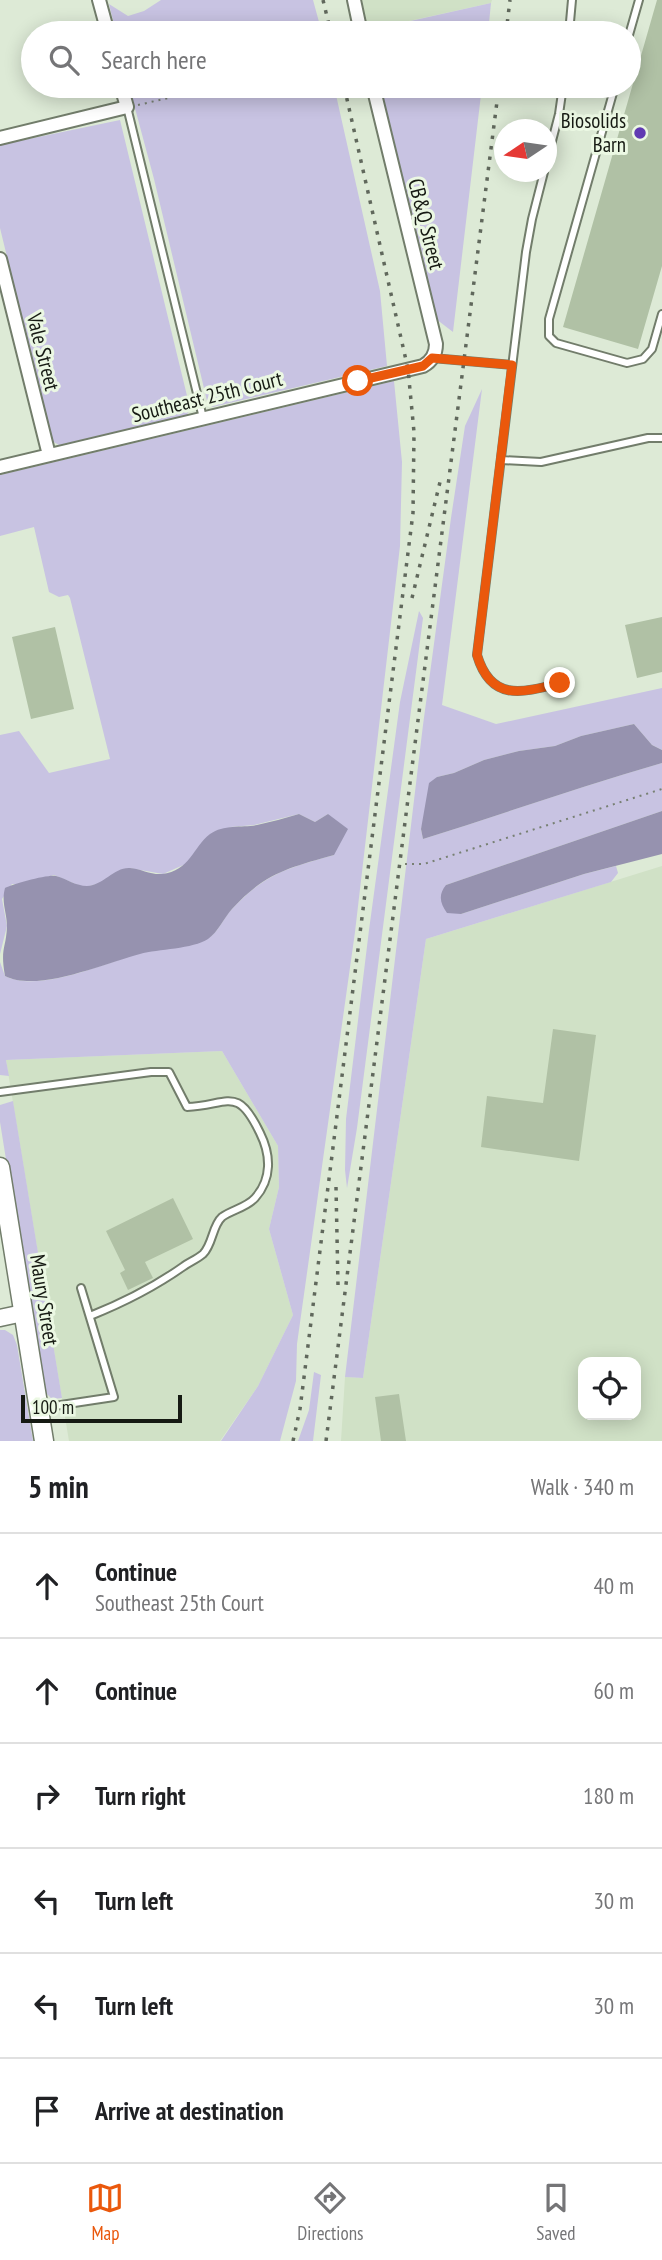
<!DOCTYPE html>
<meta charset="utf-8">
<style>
:root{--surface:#fff;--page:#f2f2f2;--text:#202124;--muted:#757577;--line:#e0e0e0;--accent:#ea580c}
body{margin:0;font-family:"PT Sans Narrow",sans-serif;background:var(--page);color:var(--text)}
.controls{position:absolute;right:21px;bottom:21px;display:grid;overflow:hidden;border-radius:14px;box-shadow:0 4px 18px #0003}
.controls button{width:63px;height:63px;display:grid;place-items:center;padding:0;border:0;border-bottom:2px solid var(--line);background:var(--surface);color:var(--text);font:35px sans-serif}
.compass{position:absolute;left:494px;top:119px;width:63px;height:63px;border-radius:50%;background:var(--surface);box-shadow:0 4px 18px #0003;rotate:257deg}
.scale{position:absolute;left:21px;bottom:18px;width:161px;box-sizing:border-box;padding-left:7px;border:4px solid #161a13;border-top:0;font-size:19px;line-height:24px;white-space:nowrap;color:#161a13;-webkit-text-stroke:5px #ebf8e3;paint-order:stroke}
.stop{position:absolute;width:21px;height:21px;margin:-16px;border:5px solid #ea580c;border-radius:50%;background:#fff}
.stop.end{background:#ea580c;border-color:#fff;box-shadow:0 2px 7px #0008}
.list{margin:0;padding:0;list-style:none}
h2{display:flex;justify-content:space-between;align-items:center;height:91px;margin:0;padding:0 28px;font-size:30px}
h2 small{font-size:23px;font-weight:400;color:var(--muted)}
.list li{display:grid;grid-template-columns:46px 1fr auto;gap:21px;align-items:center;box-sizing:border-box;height:105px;padding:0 28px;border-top:2px solid var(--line)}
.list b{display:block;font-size:26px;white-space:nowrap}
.list p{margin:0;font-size:23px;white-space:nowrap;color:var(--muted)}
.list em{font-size:23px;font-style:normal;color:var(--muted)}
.icon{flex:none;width:38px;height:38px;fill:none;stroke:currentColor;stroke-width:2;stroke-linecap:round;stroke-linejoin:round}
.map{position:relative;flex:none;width:662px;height:1441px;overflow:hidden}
.search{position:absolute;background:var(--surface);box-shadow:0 4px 18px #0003;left:21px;right:21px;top:21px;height:77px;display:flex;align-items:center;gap:18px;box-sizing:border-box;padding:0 24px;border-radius:38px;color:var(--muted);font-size:26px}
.sheet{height:721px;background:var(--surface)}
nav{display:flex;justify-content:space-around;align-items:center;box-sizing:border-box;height:98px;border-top:2px solid var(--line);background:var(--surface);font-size:19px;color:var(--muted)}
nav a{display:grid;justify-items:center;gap:4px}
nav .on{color:var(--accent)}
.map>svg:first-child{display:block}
</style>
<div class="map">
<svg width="662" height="1441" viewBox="0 0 662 1441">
<rect width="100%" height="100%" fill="#ddead6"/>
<path fill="#d0e1c6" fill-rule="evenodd" d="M 362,0 L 492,0 L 491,3 L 368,30 Z
M 662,866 L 662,1441 L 341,1441 L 345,1377 L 363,1378 L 426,939 ZM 583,1362 L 636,1362 L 636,1415 L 583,1415 Z
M 222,1051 L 278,1146 L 279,1187 L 269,1229 L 293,1315 L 258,1386 L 220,1441 L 69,1441 L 6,1060 Z"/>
<path fill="#c8c3e2" d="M 161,0 L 313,0 L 322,33 L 116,33 L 109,4 L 128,16 L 144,11 Z
M 491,3 L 488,33 L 399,33 L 397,24 Z
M 129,86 L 334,86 L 380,291 L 387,366 L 213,407 L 208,405 L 154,179 Z
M 380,86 L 482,86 L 453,332 L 436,319 Z
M 120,120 L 190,408 L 187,415 L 59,445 L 52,441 L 0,228 L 0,145 Z
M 394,381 L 402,462 L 400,546 L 355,932 L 297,1344 L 296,1381 L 280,1441 L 221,1441 L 258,1386 L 293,1315 L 269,1229 L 279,1187 L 278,1146 L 222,1051 L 6,1060 L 9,1076 L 0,1075 L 0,962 L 5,976 C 40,994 108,961 145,952 C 158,949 199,944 208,938 C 218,933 224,917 232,909 C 266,873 288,868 334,855 L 328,814 L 315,822 L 299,814 L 254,825 L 231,827 L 211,834 L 188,863 L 163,874 L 129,868 L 106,881 L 90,886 L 80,886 L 54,875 L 23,884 L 12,884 L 2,899 L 7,926 L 0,954 L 0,735 L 19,731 L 49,773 L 110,759 L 70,598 L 68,595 L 59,597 L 49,592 L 34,527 L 0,536 L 0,475 Z
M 482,389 L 442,705 L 496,724 L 662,688 L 662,750 L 652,745 L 634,724 L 581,736 L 555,746 L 519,751 L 484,760 L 454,773 L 437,777 L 421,829 L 423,839 C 503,814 582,786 662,763 L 662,811 L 446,885 L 461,914 L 584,874 L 616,866 L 618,873 L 611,882 L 426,939 L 363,1378 L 345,1377 L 423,725 L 451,518 L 465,426 Z
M 419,611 L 423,618 L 357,1128 L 347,1188 L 345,1170 L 346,1119 L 369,930 L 400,702 Z
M 13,1101 L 62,1398 L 52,1399 L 43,1390 L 0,1122 L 0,1105 Z
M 0,1330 L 5,1330 L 13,1335 L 17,1345 L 33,1441 L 0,1441 Z
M 314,1372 L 321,1375 L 313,1441 L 298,1441 L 309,1410 Z"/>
<path fill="#9692af" d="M 634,724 L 652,745 L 662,750 L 662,763 C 582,786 503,814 423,839 L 421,829 L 429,783 L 437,777 L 454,773 L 484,760 L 519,751 L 555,746 L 581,736 Z
M 662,811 L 662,854 L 584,874 L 461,914 L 447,913 C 440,903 438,895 446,885 Z
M 299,814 L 315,822 L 328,814 L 348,829 L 334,855 C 288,868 265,873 232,909 C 224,918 218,932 208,939 C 193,949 158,949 140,954 C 105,963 38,993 5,976 C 0,948 6,949 7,927 C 7,912 1,903 5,888 C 13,884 48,874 56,876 C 67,879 76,886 87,886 C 104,885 114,867 130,868 C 141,869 151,875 162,874 C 190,871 193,847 210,834 C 224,824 242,828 257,825 C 271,822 285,818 299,814 Z"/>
<path fill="#b0c1a5" d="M 657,0 L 662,0 L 662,266 L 638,349 L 563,327 Z
M 662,617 L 662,672 L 637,678 L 625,625 Z
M 55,627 L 74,709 L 31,719 L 12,637 Z
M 553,1029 L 596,1035 L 579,1161 L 481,1147 L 487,1096 L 543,1103 Z
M 173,1198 L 193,1239 L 145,1262 L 153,1278 L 128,1290 L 120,1273 L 125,1270 L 106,1231 Z
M 399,1394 L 406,1441 L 381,1441 L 375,1397 Z"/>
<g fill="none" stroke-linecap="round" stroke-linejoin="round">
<defs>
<path id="service" d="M 569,33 L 572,0
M 629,35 L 639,0
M 615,86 L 549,319 L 549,336 L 556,343 L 627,363 L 643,359 L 652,349 L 662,314
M 127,107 L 203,418
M 546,164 L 559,114 L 563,86
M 544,172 L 532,219 L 526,252 L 477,655 C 491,702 522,693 560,683
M 432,358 L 512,365
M 501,460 L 541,462 L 648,438 L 662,438
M 0,1092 L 151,1072 L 169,1072 L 187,1107 C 229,1105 237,1085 260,1133 C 271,1155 272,1179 255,1198 C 247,1207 232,1210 222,1217 C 212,1226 213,1244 203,1254 C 197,1259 190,1262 184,1266 C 153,1288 125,1302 90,1316
M 41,1408 L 114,1397 L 81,1288"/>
<path id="minor" d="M 99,0 L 108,33
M 354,0 L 361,33
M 0,138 L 127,107 L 121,86
M 0,259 L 49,455
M 0,467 L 423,366 C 432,361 436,354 436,344 L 373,86"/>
<path id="tertiary" d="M 0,1318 L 23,1313"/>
<path id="secondary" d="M 0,1167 L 44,1441"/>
</defs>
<use href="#service" stroke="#727d6b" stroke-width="10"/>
<use href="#minor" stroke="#727d6b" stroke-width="16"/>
<use href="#tertiary" stroke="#727d6b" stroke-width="19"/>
<use href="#secondary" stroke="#727d6b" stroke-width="21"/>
<path stroke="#788073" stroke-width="2" stroke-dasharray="2 5" stroke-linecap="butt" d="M 138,105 L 220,86
M 405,864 L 424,864 L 662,789"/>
<use href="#service" stroke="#fff" stroke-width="6"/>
<use href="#minor" stroke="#fff" stroke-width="12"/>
<use href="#tertiary" stroke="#fff" stroke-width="16"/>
<use href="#secondary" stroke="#fff" stroke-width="18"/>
<path stroke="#60685c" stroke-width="3.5" stroke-dasharray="3.5 7" stroke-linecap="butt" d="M 323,0 L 331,33
M 506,33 L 510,0
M 412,598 L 440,482
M 336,1187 L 338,1285
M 293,1441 L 300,1409 L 413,513 L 414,432 L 408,369 L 344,86
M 326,1441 L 499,86"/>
</g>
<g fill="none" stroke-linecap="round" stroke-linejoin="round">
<path stroke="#ea580c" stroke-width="9" d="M 358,381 L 423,366 L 432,358 L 512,365 L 477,655 C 491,702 522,693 560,683"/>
</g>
<circle fill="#603ab2" stroke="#ebf8e3" stroke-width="2.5" cx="640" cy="133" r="7"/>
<g text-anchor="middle" stroke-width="6" stroke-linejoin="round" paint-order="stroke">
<g font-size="21" fill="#161a13" stroke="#ebf8e3" text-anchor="end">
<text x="626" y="128">Biosolids<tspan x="626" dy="24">Barn</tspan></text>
</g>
<g font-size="21" fill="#161a13" stroke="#ebf8e3">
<text transform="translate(426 224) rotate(76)" y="7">CB&amp;Q Street</text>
<text transform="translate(43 352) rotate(76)" y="7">Vale Street</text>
<text transform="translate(207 397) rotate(-14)" y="7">Southeast 25th Court</text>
<text transform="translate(44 1300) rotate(81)" y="7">Maury Street</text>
</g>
</g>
</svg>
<div class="controls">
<button><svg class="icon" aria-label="locate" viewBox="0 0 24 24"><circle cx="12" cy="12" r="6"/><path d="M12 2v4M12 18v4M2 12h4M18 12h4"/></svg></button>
</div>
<svg class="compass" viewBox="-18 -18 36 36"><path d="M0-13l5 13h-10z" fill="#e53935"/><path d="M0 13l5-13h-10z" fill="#757577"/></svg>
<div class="scale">100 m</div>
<div class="stop" style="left:358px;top:381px"></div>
<div class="stop end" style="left:560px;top:683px"></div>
<div class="search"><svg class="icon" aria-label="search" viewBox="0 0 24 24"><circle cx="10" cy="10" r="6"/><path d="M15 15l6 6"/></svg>Search here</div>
</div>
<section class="sheet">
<h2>5 min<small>Walk · 340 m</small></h2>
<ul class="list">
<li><svg class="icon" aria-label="ahead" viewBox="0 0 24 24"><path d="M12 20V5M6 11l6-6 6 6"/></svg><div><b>Continue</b><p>Southeast 25th Court</p></div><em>40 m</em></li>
<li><svg class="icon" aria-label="ahead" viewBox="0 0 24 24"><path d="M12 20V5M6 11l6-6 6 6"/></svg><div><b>Continue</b></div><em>60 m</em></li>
<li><svg class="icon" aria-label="right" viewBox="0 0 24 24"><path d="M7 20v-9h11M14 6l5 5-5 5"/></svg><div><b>Turn right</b></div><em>180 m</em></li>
<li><svg class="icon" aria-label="left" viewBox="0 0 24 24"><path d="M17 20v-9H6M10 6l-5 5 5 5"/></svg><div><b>Turn left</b></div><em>30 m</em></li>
<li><svg class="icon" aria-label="left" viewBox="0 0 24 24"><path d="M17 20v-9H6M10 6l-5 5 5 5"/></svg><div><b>Turn left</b></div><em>30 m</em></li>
<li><svg class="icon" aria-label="arrive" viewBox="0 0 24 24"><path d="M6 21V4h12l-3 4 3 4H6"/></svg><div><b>Arrive at destination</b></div></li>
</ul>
</section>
<nav>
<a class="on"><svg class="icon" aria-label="map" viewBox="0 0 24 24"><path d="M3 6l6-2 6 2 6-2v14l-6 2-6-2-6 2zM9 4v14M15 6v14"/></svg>Map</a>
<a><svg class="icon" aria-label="directions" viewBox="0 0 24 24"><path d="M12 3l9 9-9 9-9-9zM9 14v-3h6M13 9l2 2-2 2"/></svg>Directions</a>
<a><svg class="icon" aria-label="saved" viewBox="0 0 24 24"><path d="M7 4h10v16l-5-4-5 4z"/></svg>Saved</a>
</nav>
